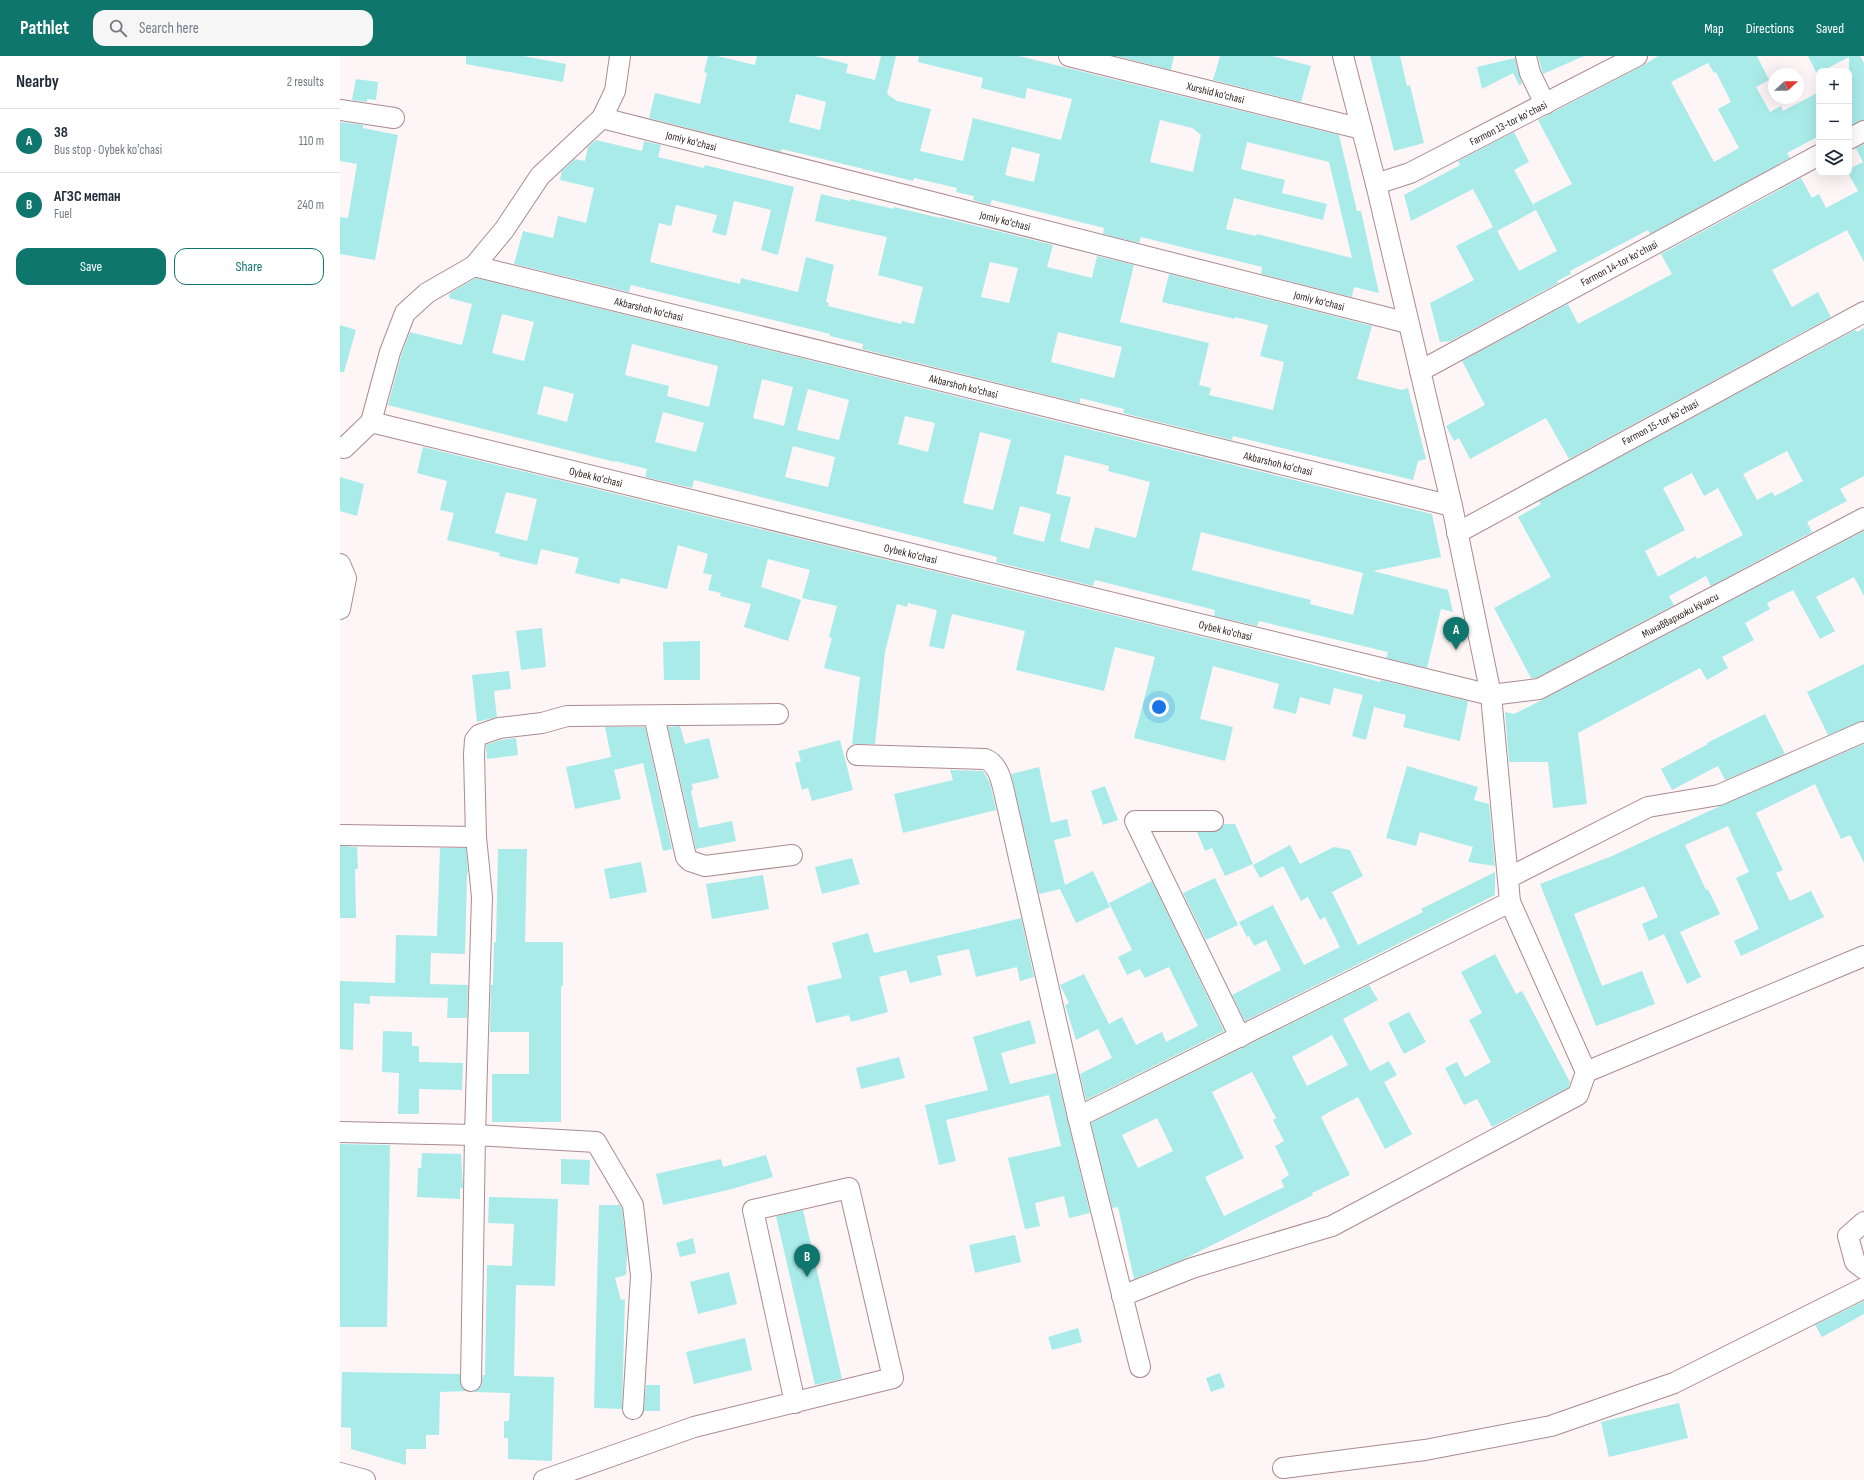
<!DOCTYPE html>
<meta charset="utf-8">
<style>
:root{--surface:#fff;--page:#f6f6f7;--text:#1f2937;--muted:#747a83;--line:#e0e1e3;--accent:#0f766e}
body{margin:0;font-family:"Sofia Sans Condensed",sans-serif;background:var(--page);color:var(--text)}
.controls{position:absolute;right:12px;top:12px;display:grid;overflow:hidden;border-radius:8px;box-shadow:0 4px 16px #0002}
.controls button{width:36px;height:36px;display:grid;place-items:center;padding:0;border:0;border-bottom:1px solid var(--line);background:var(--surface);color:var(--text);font:20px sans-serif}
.compass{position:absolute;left:1428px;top:12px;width:36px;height:36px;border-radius:50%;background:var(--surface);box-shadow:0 4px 16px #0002;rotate:69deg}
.you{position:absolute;left:819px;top:651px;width:14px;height:14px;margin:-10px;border:3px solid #fff;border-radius:50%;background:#1a73e8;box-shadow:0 0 0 6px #1a73e833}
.badge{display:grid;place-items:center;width:26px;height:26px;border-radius:50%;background:var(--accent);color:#fff;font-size:13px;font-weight:700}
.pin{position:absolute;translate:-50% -33px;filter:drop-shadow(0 1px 2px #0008)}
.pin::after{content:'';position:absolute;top:21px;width:14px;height:12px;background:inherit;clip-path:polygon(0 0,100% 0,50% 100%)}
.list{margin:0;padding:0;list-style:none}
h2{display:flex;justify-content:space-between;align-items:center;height:52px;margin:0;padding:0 16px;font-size:17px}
h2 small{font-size:13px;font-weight:400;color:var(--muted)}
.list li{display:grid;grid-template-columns:26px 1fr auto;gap:12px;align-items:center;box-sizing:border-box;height:64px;padding:0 16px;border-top:1px solid var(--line)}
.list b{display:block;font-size:15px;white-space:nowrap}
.list p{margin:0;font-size:13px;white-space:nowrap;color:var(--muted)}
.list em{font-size:13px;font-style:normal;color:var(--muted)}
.actions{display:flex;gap:8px;padding:12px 16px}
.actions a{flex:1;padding:9px 0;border:1px solid var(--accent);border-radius:12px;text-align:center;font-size:14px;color:var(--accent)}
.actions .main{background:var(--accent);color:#fff}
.icon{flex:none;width:22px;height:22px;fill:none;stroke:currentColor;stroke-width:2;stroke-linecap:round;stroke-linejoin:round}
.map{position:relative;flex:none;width:1524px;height:1424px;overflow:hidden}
header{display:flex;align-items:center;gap:24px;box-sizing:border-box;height:56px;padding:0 20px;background:var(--accent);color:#fff}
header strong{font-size:19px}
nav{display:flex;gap:22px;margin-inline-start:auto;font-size:14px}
.search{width:280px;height:36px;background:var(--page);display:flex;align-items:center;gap:10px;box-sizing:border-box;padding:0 14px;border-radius:12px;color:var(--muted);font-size:15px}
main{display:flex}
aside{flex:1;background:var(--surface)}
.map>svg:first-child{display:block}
</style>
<header>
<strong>Pathlet</strong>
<div class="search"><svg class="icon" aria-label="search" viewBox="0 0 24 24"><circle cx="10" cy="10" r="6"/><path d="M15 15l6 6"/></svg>Search here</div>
<nav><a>Map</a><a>Directions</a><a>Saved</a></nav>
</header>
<main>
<aside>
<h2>Nearby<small>2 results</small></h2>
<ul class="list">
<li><span class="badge">A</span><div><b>38</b><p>Bus stop · Oybek ko'chasi</p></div><em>110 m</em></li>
<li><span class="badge">B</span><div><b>АГЗС метан</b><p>Fuel</p></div><em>240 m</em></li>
</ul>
<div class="actions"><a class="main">Save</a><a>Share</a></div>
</aside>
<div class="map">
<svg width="1524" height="1424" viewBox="0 0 1524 1424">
<rect width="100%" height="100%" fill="#fdf5f6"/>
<path fill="#a9ebe9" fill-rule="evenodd" d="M 126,0 L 183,0 L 226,8 L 223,26 L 126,8 Z
M 368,0 L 377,0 L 415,9 L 417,0 L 475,0 L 508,8 L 506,17 L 535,24 L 541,0 L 556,0 L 547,38 L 557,45 L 591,53 L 580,95 L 623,105 L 633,62 L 721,84 L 732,43 L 687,32 L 685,43 L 641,32 L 643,22 L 578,6 L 579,0 L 679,0 L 999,79 L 1017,155 L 1021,155 L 1039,237 L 1014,231 L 1012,241 L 921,218 L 922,211 L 801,181 L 799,187 L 763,178 L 764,172 L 652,144 L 650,149 L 633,144 L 634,140 L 616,136 L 617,132 L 574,122 L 573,125 L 442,93 L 441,96 L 309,62 L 315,37 L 360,48 L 367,17 L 364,16 ZM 456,38 L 486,46 L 480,74 L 449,66 ZM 820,64 L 852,72 L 861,79 L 853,116 L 810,106 ZM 907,86 L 989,106 L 1012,202 L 917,178 L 916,180 L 886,173 L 894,142 L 983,164 L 987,148 L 942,137 L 945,124 L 901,113 ZM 672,91 L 700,98 L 694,126 L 665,119 Z
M 777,0 L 834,0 L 831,14 Z
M 880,0 L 932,0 L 971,10 L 961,46 L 873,24 Z
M 1030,0 L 1060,0 L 1067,30 L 1070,29 L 1084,87 L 1054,95 Z
M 1198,0 L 1244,0 L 1203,18 Z
M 1318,0 L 1417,0 L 1429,24 L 1416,31 L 1430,56 L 1441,50 L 1443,55 L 1479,36 L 1479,80 L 1447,97 L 1450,102 L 1310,178 L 1308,174 L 1230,215 L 1231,218 L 1217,225 L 1218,227 L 1111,285 L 1100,286 L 1090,247 L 1134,224 L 1116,190 L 1153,171 L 1133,133 L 1071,165 L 1064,139 L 1120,109 L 1118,105 L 1174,76 L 1189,106 L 1174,114 L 1196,154 L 1157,175 L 1179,215 L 1217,195 L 1193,148 L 1232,128 L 1198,64 L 1302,10 ZM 1368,7 L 1374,17 L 1376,16 L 1391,46 L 1378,53 L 1399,92 L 1374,106 L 1331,26 Z
M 1468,0 L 1520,0 L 1524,7 L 1524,64 L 1509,70 L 1509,1 L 1482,15 L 1479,15 L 1477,18 Z
M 1175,2 L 1182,28 L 1179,29 L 1173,17 L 1142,33 L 1137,11 Z
M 16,23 L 38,26 L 36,44 L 27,43 L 27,46 L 12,44 Z
M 0,66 L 23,69 L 23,72 L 58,79 L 35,204 L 0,198 L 0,161 L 8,162 L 17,108 L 0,105 Z
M 256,84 L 302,95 L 304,85 L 321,89 L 318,101 L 364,112 L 365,109 L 454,131 L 438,199 L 421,194 L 431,154 L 394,145 L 386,180 L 372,176 L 377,159 L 336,149 L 331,170 L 319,167 L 310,206 L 400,228 L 401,222 L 458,236 L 466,201 L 494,209 L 486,246 L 489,247 L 488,250 L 561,268 L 562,265 L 574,268 L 583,231 L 538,219 L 547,181 L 475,165 L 481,138 L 510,145 L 510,143 L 554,153 L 554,151 L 600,162 L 600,161 L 713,189 L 707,211 L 752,222 L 757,200 L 794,209 L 780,266 L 869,287 L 859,329 L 871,332 L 869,339 L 933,354 L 944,306 L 920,300 L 928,269 L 895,261 L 895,263 L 822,246 L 829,218 L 1032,270 L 1017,323 L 1062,334 L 1068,332 L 1086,403 L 1078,405 L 1073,424 L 893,380 L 892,384 L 783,357 L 784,353 L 740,342 L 740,347 L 522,293 L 523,288 L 490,280 L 490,278 L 291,229 L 289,236 L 174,208 L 183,175 L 213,182 L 218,160 L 246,167 L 254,132 L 220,124 L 222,115 L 235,103 L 245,105 L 248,91 ZM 650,206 L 678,212 L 669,247 L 641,241 ZM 718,276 L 782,291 L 774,322 L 711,306 Z
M 1524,88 L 1524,206 L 1507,174 L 1432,214 L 1452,251 L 1478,236 L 1491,261 L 1229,403 L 1206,362 L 1130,403 L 1119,382 L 1114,385 L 1106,370 L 1145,349 L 1122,305 L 1228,248 L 1238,268 L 1332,218 L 1321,198 L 1461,122 L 1472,142 L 1479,138 L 1486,152 L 1518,135 L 1508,117 L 1509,113 L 1523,106 L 1516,92 Z
M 136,222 L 1092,458 L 1101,501 L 1033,515 L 1108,534 L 1113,556 L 1101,553 L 1087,612 L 1046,602 L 1048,596 L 919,565 L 917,570 L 874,560 L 875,554 L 755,524 L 753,530 L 656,506 L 657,501 L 354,424 L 352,432 L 305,421 L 307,413 L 275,405 L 275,406 L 48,349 L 61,300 L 70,276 L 122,289 L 132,248 L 109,242 L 110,237 ZM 162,258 L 194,266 L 184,305 L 152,297 ZM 292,288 L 378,310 L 369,351 L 327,340 L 329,330 L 285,319 ZM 422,323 L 453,331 L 444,370 L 413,362 ZM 204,330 L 234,338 L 227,366 L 197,358 ZM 468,333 L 509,344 L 499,384 L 457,374 ZM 323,356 L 364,367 L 356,396 L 315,386 ZM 565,360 L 595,367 L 588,396 L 558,388 ZM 640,376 L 671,384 L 653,454 L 623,447 ZM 453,390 L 495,401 L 488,431 L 445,421 ZM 725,399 L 769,410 L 768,415 L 810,426 L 796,482 L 755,471 L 749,493 L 720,485 L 731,441 L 716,438 ZM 680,450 L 711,458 L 704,486 L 673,478 ZM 861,476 L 1023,517 L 1013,559 L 970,548 L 971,544 L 852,514 Z
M 0,269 L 16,274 L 4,316 L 0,316 Z
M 1524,272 L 1524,420 L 1500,433 L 1507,445 L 1467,466 L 1472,476 L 1371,530 L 1366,520 L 1329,540 L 1334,549 L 1196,622 L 1191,622 L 1154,552 L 1211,521 L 1178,461 L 1201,448 L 1199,445 L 1515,274 L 1517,276 ZM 1447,395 L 1463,425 L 1435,440 L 1432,436 L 1417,444 L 1403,418 ZM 1352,417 L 1364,440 L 1378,432 L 1403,479 L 1357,503 L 1356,500 L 1318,521 L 1305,495 L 1345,474 L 1323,432 Z
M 83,391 L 912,593 L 1040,626 L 1041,624 L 1128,645 L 1120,685 L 1063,671 L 1066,659 L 1034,651 L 1026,684 L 1012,680 L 1023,639 L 994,632 L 990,649 L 960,641 L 956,658 L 933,652 L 939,628 L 873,610 L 860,663 L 893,671 L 885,705 L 794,682 L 815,601 L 775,591 L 764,635 L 676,614 L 685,575 L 612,558 L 604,593 L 589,590 L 597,554 L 568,547 L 567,551 L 557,548 L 545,596 L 535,688 L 512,688 L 520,621 L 484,612 L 492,582 L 489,581 L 497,550 L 462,542 L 470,514 L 428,503 L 421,531 L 461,544 L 448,585 L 404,571 L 411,548 L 380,540 L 381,537 L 368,534 L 372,519 L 363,517 L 368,498 L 338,489 L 327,533 L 281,522 L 279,528 L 235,517 L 239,502 L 201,493 L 197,509 L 159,500 L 160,497 L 107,484 L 114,457 L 100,454 L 107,425 L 77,417 ZM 166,436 L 197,443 L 187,485 L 155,477 Z
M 0,421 L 24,428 L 17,460 L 0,455 Z
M 1524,475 L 1524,540 L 1514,521 L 1476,541 L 1495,575 L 1480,583 L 1453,534 L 1427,547 L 1430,553 L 1405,567 L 1414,584 L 1382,601 L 1388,612 L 1367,624 L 1360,612 L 1238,677 L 1247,748 L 1213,752 L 1208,706 L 1169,706 L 1165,656 L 1174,658 L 1204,643 Z
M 202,572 L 206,611 L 181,614 L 176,575 Z
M 360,585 L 360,624 L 324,624 L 323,586 Z
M 1524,608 L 1524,665 L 1488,679 L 1467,636 Z
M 169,615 L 171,633 L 154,635 L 157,661 L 137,666 L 132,619 Z
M 1425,658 L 1445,698 L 1385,724 L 1378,710 L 1332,734 L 1321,713 L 1368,688 L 1367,687 Z
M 340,670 L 345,688 L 369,682 L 379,722 L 352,728 L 353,734 L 351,735 L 359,772 L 392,765 L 396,785 L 356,793 L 328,671 Z
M 265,671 L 305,671 L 332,793 L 323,795 L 303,707 L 274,714 L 281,743 L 235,753 L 226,711 L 271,701 Z
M 176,682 L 178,699 L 147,703 L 146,689 L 161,684 Z
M 500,684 L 513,734 L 472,745 L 468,732 L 462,734 L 455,707 L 461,705 L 458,695 Z
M 1524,688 L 1524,807 L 1510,779 L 1501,783 L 1475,728 L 1416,757 L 1443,814 L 1436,817 L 1450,845 L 1471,835 L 1484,861 L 1401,900 L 1394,885 L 1419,873 L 1396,822 L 1409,816 L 1388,770 L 1345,789 L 1366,834 L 1368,833 L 1380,858 L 1340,876 L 1361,921 L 1347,928 L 1324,878 L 1309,885 L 1302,868 L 1318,861 L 1304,830 L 1234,858 L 1262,930 L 1302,915 L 1315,948 L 1256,970 L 1200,828 L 1272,800 L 1378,751 Z
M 1067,710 L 1138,731 L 1134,744 L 1149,748 L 1155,810 L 1128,806 L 1133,791 L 1080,776 L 1076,790 L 1046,782 Z
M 699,711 L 711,767 L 727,763 L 731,780 L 714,784 L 725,829 L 753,815 L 770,851 L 736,867 L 720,833 L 699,838 L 671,718 Z
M 610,714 L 643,715 L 650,727 L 656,754 L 563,777 L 554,738 L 613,724 Z
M 765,730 L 778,764 L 763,769 L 751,735 Z
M 884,768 L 895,768 L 913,808 L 885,820 L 872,792 L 865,795 L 857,776 L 878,775 Z
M 950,789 L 960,808 L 994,791 L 1010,794 L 1023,820 L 992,836 L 1018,889 L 1083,856 L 1081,853 L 1155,816 L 1155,839 L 905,965 L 892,939 L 941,914 L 926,884 L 914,890 L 909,880 L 907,881 L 899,866 L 933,849 L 964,909 L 1000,891 L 985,861 L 980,864 L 968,841 L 961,845 L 943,810 L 920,822 L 913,809 Z
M 0,790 L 17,791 L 18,813 L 15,813 L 16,862 L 0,862 Z
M 100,792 L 126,792 L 128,817 L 127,817 L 125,898 L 91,897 L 90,928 L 128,929 L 127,962 L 107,962 L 108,942 L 30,940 L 30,948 L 14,947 L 13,994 L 0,993 L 0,925 L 55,927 L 56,879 L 97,880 Z
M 158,793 L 187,793 L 185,886 L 223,886 L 223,930 L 221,930 L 221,1066 L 152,1066 L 152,1018 L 189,1018 L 189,976 L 150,976 L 151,929 L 153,929 L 154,886 L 156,886 Z
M 512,802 L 520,828 L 482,838 L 475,811 Z
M 301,806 L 307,836 L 270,843 L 264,813 Z
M 423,819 L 429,853 L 372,863 L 366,828 Z
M 875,822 L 898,869 L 866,884 L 843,837 Z
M 812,825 L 884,975 L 746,1044 L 740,1018 L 772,1002 L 758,973 L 736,984 L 725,949 L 729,947 L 720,929 L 744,918 L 769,968 L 782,961 L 796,989 L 822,976 L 826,986 L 858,970 L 829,911 L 805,922 L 800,913 L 787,919 L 778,901 L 792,894 L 769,847 Z
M 681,862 L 694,921 L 680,925 L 677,911 L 636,921 L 629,893 L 597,900 L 602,919 L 570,927 L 566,914 L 539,921 L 548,956 L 511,966 L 509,959 L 476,967 L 467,930 L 502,922 L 492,887 L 528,877 L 534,897 Z
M 1155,898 L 1176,938 L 1182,935 L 1230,1026 L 1229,1031 L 1152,1071 L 1137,1043 L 1124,1049 L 1105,1012 L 1117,1006 L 1125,1021 L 1151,1006 L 1129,964 L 1142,957 L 1121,916 Z
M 1029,929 L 1038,944 L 1003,963 L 1030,1015 L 1049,1005 L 1057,1019 L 1044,1026 L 1072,1078 L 1045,1093 L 1018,1041 L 991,1055 L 981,1061 L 1010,1119 L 972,1137 L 973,1139 L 842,1204 L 794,1223 L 778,1151 L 772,1152 L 751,1067 ZM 992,979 L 1008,1009 L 967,1030 L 952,1001 ZM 912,1016 L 936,1062 L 933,1064 L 944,1085 L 935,1090 L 949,1119 L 941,1124 L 944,1131 L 884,1160 L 865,1121 L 904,1102 L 872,1036 ZM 817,1062 L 833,1095 L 798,1112 L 782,1079 Z
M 1069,956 L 1086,986 L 1064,998 L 1048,967 Z
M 690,964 L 696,987 L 661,997 L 670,1028 L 716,1017 L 750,1157 L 729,1162 L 724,1140 L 695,1147 L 700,1170 L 685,1173 L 668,1102 L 721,1090 L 709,1039 L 606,1064 L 616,1105 L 599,1109 L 585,1049 L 648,1034 L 633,981 Z
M 43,975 L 72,976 L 72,990 L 79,990 L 79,1006 L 123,1007 L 122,1034 L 79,1033 L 79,1058 L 58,1058 L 59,1017 L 42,1016 Z
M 559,1001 L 565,1022 L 521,1033 L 516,1012 Z
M 0,1088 L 50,1089 L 47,1271 L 0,1271 Z
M 82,1097 L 121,1098 L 123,1132 L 120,1132 L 120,1143 L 77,1141 L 78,1112 L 81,1112 Z
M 426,1099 L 433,1121 L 388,1134 L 323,1149 L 316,1118 L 381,1103 L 383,1111 Z
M 221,1103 L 250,1104 L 249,1129 L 221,1128 Z
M 149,1141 L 218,1143 L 215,1230 L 176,1229 L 174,1320 L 214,1321 L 212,1405 L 168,1403 L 168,1382 L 164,1382 L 164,1365 L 169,1365 L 170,1337 L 134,1336 L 141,1331 L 143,1319 L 145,1319 L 147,1209 L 172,1210 L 174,1168 L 148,1167 Z
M 259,1149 L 280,1149 L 282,1153 L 287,1196 L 286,1219 L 275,1222 L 281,1244 L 285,1243 L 282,1353 L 254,1352 Z
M 463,1154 L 502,1323 L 475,1329 L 436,1160 Z
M 675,1179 L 681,1206 L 635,1217 L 629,1189 Z
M 353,1182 L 356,1197 L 340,1201 L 336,1187 Z
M 389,1216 L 397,1248 L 358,1258 L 350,1226 Z
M 1524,1245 L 1524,1258 L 1482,1281 L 1475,1269 Z
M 738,1272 L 742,1286 L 712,1294 L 708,1281 Z
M 405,1282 L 412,1314 L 354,1328 L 346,1296 Z
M 2,1316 L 120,1318 L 121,1330 L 127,1335 L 100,1336 L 99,1379 L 86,1379 L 86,1393 L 66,1393 L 66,1409 L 11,1393 L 11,1372 L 1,1371 Z
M 880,1317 L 885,1331 L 871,1336 L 866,1322 Z
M 306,1329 L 320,1329 L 320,1355 L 304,1355 Z
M 1339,1347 L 1348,1382 L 1269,1401 L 1261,1366 Z"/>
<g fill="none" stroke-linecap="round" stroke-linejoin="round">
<defs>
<g id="minor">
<path id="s1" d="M 729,0 L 1022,73"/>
<path d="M 1186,0 L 1190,17 L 1205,48"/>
<path d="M 0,54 L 54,62"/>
<path id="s2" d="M 262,62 L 1068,267"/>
<path d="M 1509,83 L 1524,75"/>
<path d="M 1036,128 L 1070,117 L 1297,0"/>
<path id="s3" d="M 134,210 L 1112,450"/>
<path d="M 1080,315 L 1479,99"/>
<path d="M 31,366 L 50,296 L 65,257 L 87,237 L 134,210 L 164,174 L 200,120 L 262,62 L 275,35 L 280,0"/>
<path id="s4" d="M 0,391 L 4,392 L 31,366 L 1151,639 L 1199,633 L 1524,462"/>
<path d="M 1117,477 L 1524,256"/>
<path d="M 0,508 L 6,522 L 0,553"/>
<path d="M 314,660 L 346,801 L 350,805 L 365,810 L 452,799"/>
<path d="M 517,699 L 645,703 C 659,708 662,727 665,740 L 738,1061"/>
<path d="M 873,765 L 795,765 L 900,981"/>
<path d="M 0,779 L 136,781"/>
<path d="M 1168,822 L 1308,751 L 1379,739 L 1523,676"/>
<path d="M 1246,1016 L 1524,900"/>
<path d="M 0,1076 L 135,1079 L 142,841 L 136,781 L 134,698 L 135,684 L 139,679 L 159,672 L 202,667 L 227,660 L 438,658"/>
<path d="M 1524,1166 L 1508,1180 L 1515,1206 L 1524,1213"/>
<path d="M 782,1240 L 852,1212 L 992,1170 L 1238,1039 L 1246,1016 L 1170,846"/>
<path d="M 800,1311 L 738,1061 L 1170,846 L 1151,639 L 1112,450 L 1036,128 L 1003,0"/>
<path d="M 131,1325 L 135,1079 L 256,1086 L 293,1149 L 301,1220 L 293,1353"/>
<path d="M 943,1412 L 1085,1394 L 1211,1370 L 1334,1327 L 1524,1232"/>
<path d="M 0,1417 L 25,1424"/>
<path d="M 204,1424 L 354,1371 L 553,1322 L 509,1132 L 413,1154 L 455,1347"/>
</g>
</defs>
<use href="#minor" stroke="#ab8b8f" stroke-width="22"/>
<use href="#minor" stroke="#fff" stroke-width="20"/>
</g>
<g text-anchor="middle" stroke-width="3" stroke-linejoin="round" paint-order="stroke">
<g font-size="11" fill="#2c1f21" stroke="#fff">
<text dy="4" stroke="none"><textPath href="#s1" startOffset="151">Xurshid ko'chasi</textPath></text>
<text transform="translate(1168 67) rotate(-27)" y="4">Farmon 13-tor koʻchasi</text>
<text dy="4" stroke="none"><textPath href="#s2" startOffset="92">Jomiy ko'chasi</textPath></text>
<text dy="4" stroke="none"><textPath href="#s2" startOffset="416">Jomiy ko'chasi</textPath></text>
<text transform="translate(1279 207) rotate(-28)" y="4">Farmon 14-tor koʻchasi</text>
<text dy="4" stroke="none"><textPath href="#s2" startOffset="740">Jomiy ko'chasi</textPath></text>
<text dy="4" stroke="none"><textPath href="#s3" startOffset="180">Akbarshoh ko'chasi</textPath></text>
<text dy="4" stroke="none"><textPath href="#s3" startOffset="504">Akbarshoh ko'chasi</textPath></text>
<text transform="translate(1320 366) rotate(-28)" y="4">Farmon 15-tor koʻchasi</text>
<text dy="4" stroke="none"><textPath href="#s3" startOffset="828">Akbarshoh ko'chasi</textPath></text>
<text dy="4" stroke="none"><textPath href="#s4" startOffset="273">Oybek ko'chasi</textPath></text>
<text dy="4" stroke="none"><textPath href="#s4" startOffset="597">Oybek ko'chasi</textPath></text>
<text dy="4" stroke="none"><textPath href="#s4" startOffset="1402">Минаввархожи кўчаси</textPath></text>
<text dy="4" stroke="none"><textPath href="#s4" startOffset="921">Oybek ko'chasi</textPath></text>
</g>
</g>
</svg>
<div class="controls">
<button>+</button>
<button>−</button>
<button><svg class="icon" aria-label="layers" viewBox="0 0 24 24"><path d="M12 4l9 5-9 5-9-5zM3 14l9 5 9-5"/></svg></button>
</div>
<svg class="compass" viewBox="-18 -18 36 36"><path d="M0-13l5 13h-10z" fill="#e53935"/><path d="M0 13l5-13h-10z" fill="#747a83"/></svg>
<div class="you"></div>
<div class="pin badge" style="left:1116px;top:594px">A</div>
<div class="pin badge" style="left:467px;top:1221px">B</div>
</div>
</main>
